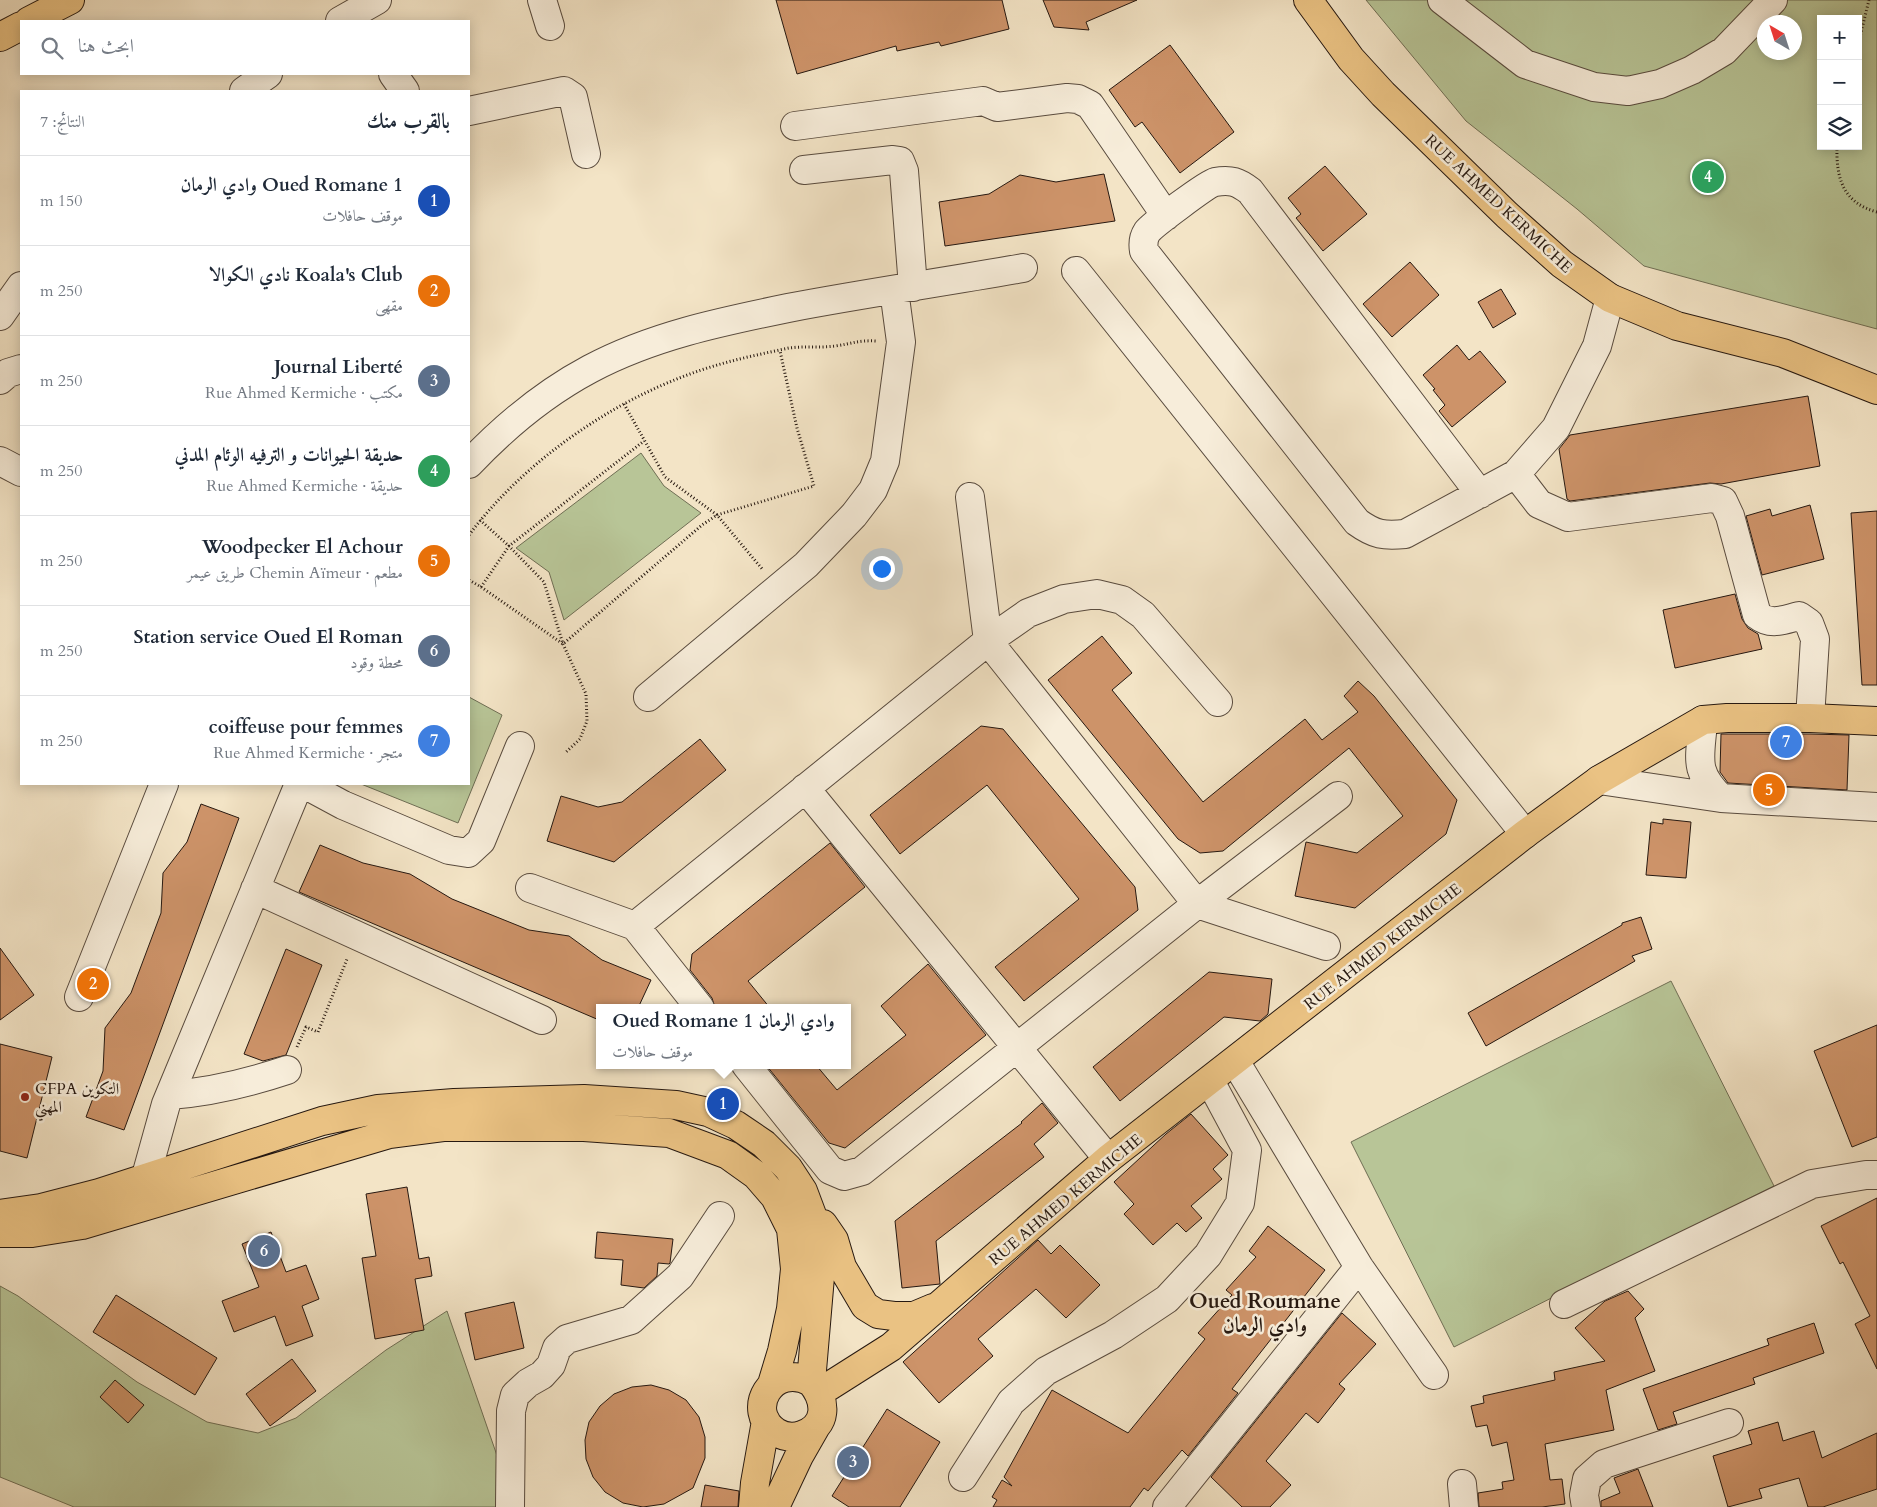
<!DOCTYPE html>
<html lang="ar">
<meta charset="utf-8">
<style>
:root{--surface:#fff;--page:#f2f2f3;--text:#1f2937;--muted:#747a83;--line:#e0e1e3;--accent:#7c3aed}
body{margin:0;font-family:Cardo,Amiri,serif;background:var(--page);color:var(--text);direction:rtl}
.controls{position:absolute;right:15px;top:15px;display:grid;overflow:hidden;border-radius:0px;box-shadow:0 2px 12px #0003}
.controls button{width:45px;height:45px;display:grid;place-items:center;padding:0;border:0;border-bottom:1px solid var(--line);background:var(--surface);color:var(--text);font:25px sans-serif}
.compass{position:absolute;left:1757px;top:15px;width:45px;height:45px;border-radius:50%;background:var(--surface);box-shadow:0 2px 12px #0003;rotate:321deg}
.you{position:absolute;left:881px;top:568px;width:18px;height:18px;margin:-12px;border:4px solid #fff;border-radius:50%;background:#1a73e8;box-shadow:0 0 0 8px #1a73e833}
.badge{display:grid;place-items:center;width:32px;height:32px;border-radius:50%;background:var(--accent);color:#fff;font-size:16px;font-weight:700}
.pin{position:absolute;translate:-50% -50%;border:2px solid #fff;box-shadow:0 1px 5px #0006}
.popup{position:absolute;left:596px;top:1004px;width:255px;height:65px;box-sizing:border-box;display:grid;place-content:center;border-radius:0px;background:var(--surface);filter:drop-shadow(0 1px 4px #0005);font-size:16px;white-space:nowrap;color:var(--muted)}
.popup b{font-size:19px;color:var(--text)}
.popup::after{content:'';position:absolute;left:50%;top:100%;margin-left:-10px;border:10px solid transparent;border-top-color:var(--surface)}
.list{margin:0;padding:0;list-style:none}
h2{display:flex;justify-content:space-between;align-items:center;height:65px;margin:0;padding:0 20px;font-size:21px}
h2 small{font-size:16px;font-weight:400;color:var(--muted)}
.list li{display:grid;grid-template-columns:32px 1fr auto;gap:15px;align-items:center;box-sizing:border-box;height:90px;padding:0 20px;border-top:1px solid var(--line)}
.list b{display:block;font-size:19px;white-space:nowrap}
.list p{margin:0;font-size:16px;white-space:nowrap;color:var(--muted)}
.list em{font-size:16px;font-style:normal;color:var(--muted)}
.icon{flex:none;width:28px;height:28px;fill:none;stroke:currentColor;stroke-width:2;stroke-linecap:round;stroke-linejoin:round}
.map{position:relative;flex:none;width:1877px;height:1507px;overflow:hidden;direction:ltr}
.search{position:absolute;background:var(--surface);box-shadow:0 2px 12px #0003;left:20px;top:20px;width:450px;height:55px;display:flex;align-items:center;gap:12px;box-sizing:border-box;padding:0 18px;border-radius:0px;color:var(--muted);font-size:19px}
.panel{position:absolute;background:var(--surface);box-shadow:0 2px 12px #0003;left:20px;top:90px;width:450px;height:695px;border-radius:0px;direction:rtl}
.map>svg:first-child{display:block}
</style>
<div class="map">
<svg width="1877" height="1507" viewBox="0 0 1877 1507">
<rect width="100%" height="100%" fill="#f3e4c6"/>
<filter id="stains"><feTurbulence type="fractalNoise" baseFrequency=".004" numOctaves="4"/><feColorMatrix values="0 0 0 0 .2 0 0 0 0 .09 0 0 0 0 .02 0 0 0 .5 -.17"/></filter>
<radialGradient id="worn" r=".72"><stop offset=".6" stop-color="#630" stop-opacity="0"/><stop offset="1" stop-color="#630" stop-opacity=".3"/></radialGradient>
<path fill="#b8c597" stroke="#6f6e54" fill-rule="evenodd" d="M 1366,0 L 1877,0 L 1877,329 L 1644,266 L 1577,209 L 1466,121 ZM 1821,19 L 1858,19 L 1858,146 L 1821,146 ZM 1764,22 L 1794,22 L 1794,52 L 1764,52 Z
M 641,453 L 664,486 L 701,513 L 564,620 L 549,572 L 516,548 Z
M 469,697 L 502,715 L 458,823 L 361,784 L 469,784 Z
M 1671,981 L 1774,1186 L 1454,1347 L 1351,1142 Z
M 0,1286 L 18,1296 L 137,1382 L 207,1422 L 258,1433 L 296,1418 L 386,1350 L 447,1311 L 502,1470 L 501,1507 L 74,1507 L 0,1477 Z"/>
<path fill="#cd9369" stroke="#261810" d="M 776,0 L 1002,0 L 1009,29 L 941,46 L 939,42 L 897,51 L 896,46 L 797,74 Z
M 1043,0 L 1137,0 L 1086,22 L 1089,30 L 1054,27 Z
M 1170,45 L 1234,132 L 1180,173 L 1142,122 L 1135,127 L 1109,90 Z
M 1325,166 L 1367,214 L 1323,251 L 1296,218 L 1301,214 L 1288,198 Z
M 1104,174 L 1115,221 L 945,246 L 939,202 L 989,194 L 1020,175 L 1056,182 Z
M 1410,262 L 1439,295 L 1392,337 L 1363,304 Z
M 1501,289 L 1516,314 L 1493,328 L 1478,302 Z
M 1457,345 L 1469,360 L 1480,351 L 1506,382 L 1452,427 L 1439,411 L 1445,405 L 1433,390 L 1435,389 L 1423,375 Z
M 1808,396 L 1820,466 L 1721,484 L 1710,483 L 1570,501 L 1567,499 L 1559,449 L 1570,435 Z
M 1810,505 L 1824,559 L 1762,575 L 1746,516 L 1770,509 L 1772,516 Z
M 1877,511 L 1877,685 L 1862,685 L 1851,513 Z
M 1735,594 L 1742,619 L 1748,628 L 1758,634 L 1762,649 L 1675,668 L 1663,610 Z
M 1102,636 L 1132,673 L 1112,690 L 1203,802 L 1305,719 L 1322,740 L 1358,712 L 1344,696 L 1358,681 L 1374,696 L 1457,800 L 1446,834 L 1355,908 L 1295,896 L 1306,842 L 1357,853 L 1403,816 L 1349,748 L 1223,851 L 1200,853 L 1178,839 L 1048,680 Z
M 981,726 L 1003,729 L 1135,887 L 1138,910 L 1024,1001 L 995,967 L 1079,899 L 987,785 L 900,854 L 870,815 Z
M 1721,734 L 1810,734 L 1849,735 L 1847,790 L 1728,783 L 1720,772 Z
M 700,739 L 726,770 L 614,862 L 547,841 L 561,796 L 598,807 L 622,802 Z
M 201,804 L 239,818 L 124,1130 L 86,1117 L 103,1071 L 105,1028 L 131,993 L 161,913 L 163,873 L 187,842 Z
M 1663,819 L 1691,822 L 1686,878 L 1646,875 L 1651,822 L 1663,824 Z
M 830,843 L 865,887 L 748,981 L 770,1008 L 715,1008 L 712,998 L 690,970 L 692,954 Z
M 320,845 L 363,863 L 410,874 L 452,899 L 529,930 L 569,936 L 602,960 L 651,980 L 638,1008 L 599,1008 L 599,1020 L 299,892 Z
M 1641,917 L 1652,949 L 1632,956 L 1635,961 L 1486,1046 L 1468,1013 L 1622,925 L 1622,923 Z
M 0,948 L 34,995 L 0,1020 Z
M 286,949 L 322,965 L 286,1055 L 263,1061 L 244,1054 Z
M 928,964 L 986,1035 L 845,1148 L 829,1143 L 766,1065 L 816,1065 L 837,1090 L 906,1035 L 881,1006 Z
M 1209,972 L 1272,979 L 1268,1014 L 1260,1021 L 1224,1017 L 1120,1101 L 1093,1067 Z
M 1877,1025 L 1877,1137 L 1852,1147 L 1814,1051 Z
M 0,1044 L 52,1057 L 27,1158 L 0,1151 Z
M 1042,1103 L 1058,1123 L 1034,1144 L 1044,1157 L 936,1241 L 940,1284 L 902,1288 L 895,1221 L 1022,1123 L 1021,1122 Z
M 1191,1114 L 1228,1155 L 1213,1169 L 1222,1179 L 1191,1206 L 1202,1218 L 1186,1232 L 1177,1223 L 1153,1245 L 1124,1214 L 1134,1204 L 1114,1182 L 1166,1134 Z
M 407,1187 L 419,1259 L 429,1257 L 432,1276 L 415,1279 L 424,1330 L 375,1339 L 362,1258 L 376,1256 L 366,1194 Z
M 1877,1198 L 1877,1369 L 1855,1324 L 1870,1316 L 1843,1262 L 1840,1264 L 1821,1226 Z
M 1268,1226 L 1325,1270 L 1232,1389 L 1238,1393 L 1188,1456 L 1182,1450 L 1148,1491 L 1144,1488 L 1130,1507 L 993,1507 L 997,1500 L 992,1497 L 1002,1480 L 1012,1486 L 1004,1477 L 1052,1390 L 1128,1433 L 1205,1339 L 1198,1333 L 1232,1295 L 1226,1290 L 1256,1257 L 1249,1251 Z
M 271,1232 L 286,1272 L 306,1265 L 319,1299 L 302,1306 L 313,1336 L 286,1346 L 275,1316 L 234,1332 L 222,1301 L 259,1287 L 242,1244 Z
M 597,1232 L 673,1239 L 670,1263 L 669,1264 L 658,1263 L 657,1276 L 644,1288 L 621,1285 L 623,1260 L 595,1258 Z
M 1038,1240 L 1051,1254 L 1060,1245 L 1100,1285 L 1066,1318 L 1036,1289 L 978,1339 L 993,1356 L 939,1403 L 903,1362 Z
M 1628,1291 L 1644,1309 L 1635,1318 L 1655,1371 L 1606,1390 L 1614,1430 L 1545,1444 L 1550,1480 L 1562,1479 L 1565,1504 L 1542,1507 L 1479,1507 L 1478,1493 L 1503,1489 L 1502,1482 L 1514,1480 L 1507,1442 L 1492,1446 L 1487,1425 L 1476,1427 L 1471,1406 L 1484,1403 L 1483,1396 L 1555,1380 L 1554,1372 L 1605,1361 L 1575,1328 L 1605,1301 Z
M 116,1295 L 217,1358 L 195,1395 L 93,1332 Z
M 514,1302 L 524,1348 L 475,1360 L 465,1313 Z
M 1342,1313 L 1376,1344 L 1339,1384 L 1345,1389 L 1318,1423 L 1306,1413 L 1266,1461 L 1291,1485 L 1270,1507 L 1242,1507 L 1211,1477 Z
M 1814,1323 L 1824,1353 L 1753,1378 L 1755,1384 L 1673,1412 L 1677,1424 L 1658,1430 L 1643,1389 L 1769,1345 L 1767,1339 Z
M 292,1359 L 316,1391 L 270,1426 L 246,1394 Z
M 115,1380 L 144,1405 L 128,1423 L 100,1397 Z
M 651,1385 L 669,1390 L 686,1400 L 699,1417 L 705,1437 L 705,1458 L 693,1488 L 664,1504 L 643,1507 L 623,1503 L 605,1492 L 593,1477 L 586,1459 L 585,1440 L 589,1422 L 600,1406 L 614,1394 L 632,1387 Z
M 887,1409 L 940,1442 L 900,1507 L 849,1507 L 832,1496 Z
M 1778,1422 L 1783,1441 L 1814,1431 L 1822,1458 L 1877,1433 L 1877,1489 L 1823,1507 L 1808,1507 L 1799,1478 L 1759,1489 L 1762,1498 L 1728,1507 L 1713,1456 L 1752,1444 L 1748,1431 Z
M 1638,1469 L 1653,1507 L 1601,1507 L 1601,1501 L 1620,1493 L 1614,1478 Z
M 705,1485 L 739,1491 L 738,1507 L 701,1507 Z"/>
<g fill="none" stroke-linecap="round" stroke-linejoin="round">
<defs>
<path id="minor" d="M 542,0 L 550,26
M 1442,0 L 1525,64 L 1594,87 L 1628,91 L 1660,84 L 1692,70 L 1724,51 L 1773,0
M 340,21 L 377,0
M 393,74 L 405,91
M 244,91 L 268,74
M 469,111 L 564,91 L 573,97 L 586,154
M 795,126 L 983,101 L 997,107 L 1067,98 L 1078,99 L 1090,105 L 1166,216
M 804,170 L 893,160 L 900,161 L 904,171 L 913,287
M 1076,271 L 1525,834
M 0,316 L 21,286
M 0,380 L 8,373 L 21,369
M 0,461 L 21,472
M 469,464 C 504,427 545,393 590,369 C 652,336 720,322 788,308 C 866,293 945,282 1023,268
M 1516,474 L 1539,504 L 1568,517 L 1712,498 L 1723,501 L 1730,516 L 1757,615 C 1771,626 1783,620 1799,616 L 1809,623 L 1815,639 L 1810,718
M 1480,494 L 1250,191 C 1238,182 1231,179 1215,182 C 1207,184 1152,225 1147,232 C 1143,238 1143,245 1144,251 L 1357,522 C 1375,535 1384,536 1405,534 L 1516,474 L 1556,428 L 1597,346 L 1610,298
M 970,497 L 988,641 L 1028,613 L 1064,599 L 1097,594 L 1122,600 L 1143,615 L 1218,702
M 648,697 L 806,565 L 854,515 L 873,490 L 885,461 L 901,342 L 894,290
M 1703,720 C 1701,757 1692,770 1721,798
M 1599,780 L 1721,798 L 1877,807
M 304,784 L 343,805 L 449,850 L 468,853 L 481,841 L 520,746
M 805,788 L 1108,1159
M 530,888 L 635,926
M 255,889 L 542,1020
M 1326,946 L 1197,904 L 1338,796
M 79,997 L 164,784
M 700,1008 L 635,926 L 988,641 L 1197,904 L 862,1171 L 844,1176 L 830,1170 L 746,1065
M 1235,1061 L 1359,1267 L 1434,1375
M 170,1095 C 211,1092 248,1083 287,1070
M 146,1176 L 166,1104 L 299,784
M 1564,1304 L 1812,1184 L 1866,1175 L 1877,1175
M 963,1477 L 1011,1402 L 1046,1371 L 1113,1335 L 1167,1299 L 1208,1255 L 1240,1203 L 1247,1150 L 1210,1081
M 1462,1484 L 1464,1507
M 510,1507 L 511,1411 L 515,1395 L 528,1383 L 542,1375 L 551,1365 L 557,1348 L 567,1339 L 631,1320 L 680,1276 L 720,1216
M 1167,1507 L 1359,1267
M 1586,1507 L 1584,1495 L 1587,1479 L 1604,1464 L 1729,1423"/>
<path id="major" d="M 1308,0 L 1351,59 L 1383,94 L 1507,215 L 1562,264 L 1610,298 L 1677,326 L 1783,353 L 1877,390
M 0,1214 L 41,1208 L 99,1193 L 322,1121 L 378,1109 L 454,1103 L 584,1099 L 676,1105 L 708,1112 L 736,1125 L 764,1144 L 788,1168 L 803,1191 L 812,1215 L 821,1265 L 811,1382 C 827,1401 828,1426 802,1435 C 793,1438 784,1437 776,1432 C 744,1411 772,1361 811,1382
M 823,1224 L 834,1240 L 842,1267 L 865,1306 L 878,1314 L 894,1316 L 914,1316 L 933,1308
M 0,1233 L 32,1233 L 82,1225 L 389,1134 L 443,1127 L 584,1127 L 669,1133 L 728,1155 L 756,1175 L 775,1197 L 791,1229 L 795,1269 L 791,1309 L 782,1351 L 772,1384
M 820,1392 L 891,1347 L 1108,1159 L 1525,834 L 1599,780 L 1703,720 L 1727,718 L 1810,718 L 1877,721
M 753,1507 L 755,1483 L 766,1421
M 775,1507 L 799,1456 L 815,1428"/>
<path id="highway" d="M 29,21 L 70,0
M 0,37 L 21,26"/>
</defs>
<use href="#minor" stroke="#594b3e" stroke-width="30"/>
<use href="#major" stroke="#261810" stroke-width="30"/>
<use href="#highway" stroke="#261810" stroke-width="30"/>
<path stroke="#261810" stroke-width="3" stroke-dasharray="1 2.5" stroke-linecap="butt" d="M 1858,45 L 1869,0
M 1837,146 C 1836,178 1843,203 1877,212
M 624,404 L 665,477 L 717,515 L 763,570
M 480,520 L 509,546 L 544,582 L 563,644 L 586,694 L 587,721 L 580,739 L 565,753
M 469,535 C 522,464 607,404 690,374 C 722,362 756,355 789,348 C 804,346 820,348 835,346 C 851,344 858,340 876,341
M 469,580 L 481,587 L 563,644 L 702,525 L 717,515 L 814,486 L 797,428 L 780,351
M 481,587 L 509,546 L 644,441
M 297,1047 L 306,1027 L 318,1032 L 347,959"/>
<use href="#minor" stroke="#f7edda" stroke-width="28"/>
<use href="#major" stroke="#eac283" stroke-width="28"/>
<use href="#highway" stroke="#eac283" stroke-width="28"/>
</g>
<circle fill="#8f2418" stroke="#f7edda" stroke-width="2" cx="25" cy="1097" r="5"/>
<g text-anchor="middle" stroke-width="5" stroke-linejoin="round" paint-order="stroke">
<g font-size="16" fill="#261810" stroke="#f7edda">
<text transform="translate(1499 203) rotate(43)" y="6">RUE AHMED KERMICHE</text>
<text transform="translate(1382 946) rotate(-38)" y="6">RUE AHMED KERMICHE</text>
<text transform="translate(1065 1199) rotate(-40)" y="6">RUE AHMED KERMICHE</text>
</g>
<g font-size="16" fill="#261810" stroke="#f7edda" text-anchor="start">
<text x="35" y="1094">CFPA التكوين<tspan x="35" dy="18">المهني</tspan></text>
</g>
<g font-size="21" font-weight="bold" fill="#261810" stroke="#f7edda">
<text x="1265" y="1308">Oued Roumane<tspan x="1265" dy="24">وادي الرمان</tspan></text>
</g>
</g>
<rect width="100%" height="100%" filter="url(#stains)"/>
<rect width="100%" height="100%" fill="url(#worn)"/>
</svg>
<div class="controls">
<button>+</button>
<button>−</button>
<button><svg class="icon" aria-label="layers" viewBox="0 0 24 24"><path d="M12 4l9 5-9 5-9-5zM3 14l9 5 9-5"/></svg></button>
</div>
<svg class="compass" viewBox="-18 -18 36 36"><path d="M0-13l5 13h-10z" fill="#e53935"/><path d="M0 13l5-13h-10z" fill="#747a83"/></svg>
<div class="you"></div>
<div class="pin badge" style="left:723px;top:1104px;background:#1a4fb4">1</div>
<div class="popup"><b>Oued Romane 1 وادي الرمان</b>موقف حافلات</div>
<div class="pin badge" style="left:93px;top:984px;background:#e8710a">2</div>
<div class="pin badge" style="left:853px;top:1462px;background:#5c6f8a">3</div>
<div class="pin badge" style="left:1708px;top:177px;background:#2e9e5b">4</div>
<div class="pin badge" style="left:1769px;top:790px;background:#e8710a">5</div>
<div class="pin badge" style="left:264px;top:1251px;background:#5c6f8a">6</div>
<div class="pin badge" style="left:1786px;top:742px;background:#3f7fe0">7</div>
<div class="search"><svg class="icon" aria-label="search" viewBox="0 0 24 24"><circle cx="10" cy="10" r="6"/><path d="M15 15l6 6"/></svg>ابحث هنا</div>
<section class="panel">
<h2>بالقرب منك<small>النتائج: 7</small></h2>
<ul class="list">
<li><span class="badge" style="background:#1a4fb4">1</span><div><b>Oued Romane 1 وادي الرمان</b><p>موقف حافلات</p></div><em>150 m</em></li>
<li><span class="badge" style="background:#e8710a">2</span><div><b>Koala's Club نادي الكوالا</b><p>مقهى</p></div><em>250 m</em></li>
<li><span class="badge" style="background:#5c6f8a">3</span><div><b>Journal Liberté</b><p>مكتب · Rue Ahmed Kermiche</p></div><em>250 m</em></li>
<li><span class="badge" style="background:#2e9e5b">4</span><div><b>حديقة الحيوانات و الترفيه الوئام المدني</b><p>حديقة · Rue Ahmed Kermiche</p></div><em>250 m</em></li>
<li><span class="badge" style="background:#e8710a">5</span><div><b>Woodpecker El Achour</b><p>مطعم · Chemin Aïmeur طريق عيمر</p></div><em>250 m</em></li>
<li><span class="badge" style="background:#5c6f8a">6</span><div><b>Station service Oued El Roman</b><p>محطة وقود</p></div><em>250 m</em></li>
<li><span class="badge" style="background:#3f7fe0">7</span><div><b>coiffeuse pour femmes</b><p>متجر · Rue Ahmed Kermiche</p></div><em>250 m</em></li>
</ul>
</section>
</div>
